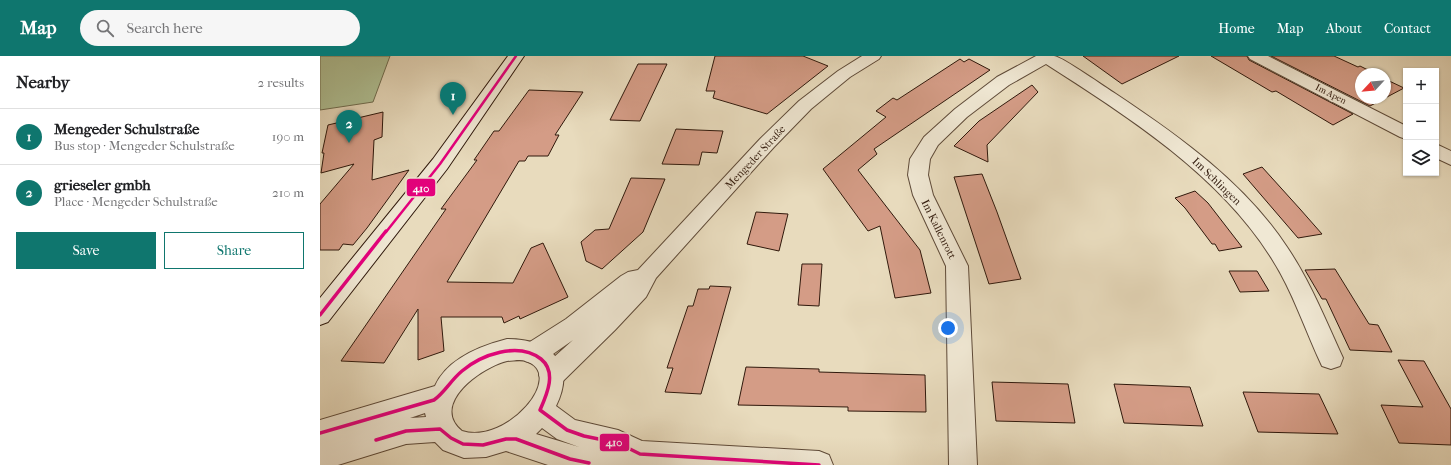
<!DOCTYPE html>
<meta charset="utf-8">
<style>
:root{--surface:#fff;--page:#f6f6f6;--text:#202124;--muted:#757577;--line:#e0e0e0;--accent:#0f766e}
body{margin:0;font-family:"IM FELL French Canon",serif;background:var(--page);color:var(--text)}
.controls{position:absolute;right:12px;top:12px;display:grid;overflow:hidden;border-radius:0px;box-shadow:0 1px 3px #0004}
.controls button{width:36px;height:36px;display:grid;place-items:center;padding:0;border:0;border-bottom:1px solid var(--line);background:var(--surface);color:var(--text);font:20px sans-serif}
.compass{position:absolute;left:1035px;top:12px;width:36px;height:36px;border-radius:50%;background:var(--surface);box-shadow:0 1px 3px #0004;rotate:244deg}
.you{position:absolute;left:628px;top:272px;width:14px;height:14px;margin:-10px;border:3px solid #fff;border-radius:50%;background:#1a73e8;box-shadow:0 0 0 6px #1a73e833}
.badge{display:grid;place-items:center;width:26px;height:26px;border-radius:50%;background:var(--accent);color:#fff;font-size:13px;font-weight:700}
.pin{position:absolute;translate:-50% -33px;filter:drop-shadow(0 1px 2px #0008)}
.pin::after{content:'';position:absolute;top:21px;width:14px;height:12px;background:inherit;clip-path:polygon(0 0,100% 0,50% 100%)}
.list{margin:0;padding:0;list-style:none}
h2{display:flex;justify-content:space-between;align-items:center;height:52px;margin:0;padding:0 16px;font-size:17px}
h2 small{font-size:13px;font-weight:400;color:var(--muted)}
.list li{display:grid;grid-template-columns:26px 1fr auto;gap:12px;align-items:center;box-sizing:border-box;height:56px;padding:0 16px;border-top:1px solid var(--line)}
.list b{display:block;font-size:15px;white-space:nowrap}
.list p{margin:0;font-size:13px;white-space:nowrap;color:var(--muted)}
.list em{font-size:13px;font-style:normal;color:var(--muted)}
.actions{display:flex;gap:8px;padding:12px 16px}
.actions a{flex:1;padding:9px 0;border:1px solid var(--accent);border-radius:0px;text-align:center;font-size:14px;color:var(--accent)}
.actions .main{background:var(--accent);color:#fff}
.icon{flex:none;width:22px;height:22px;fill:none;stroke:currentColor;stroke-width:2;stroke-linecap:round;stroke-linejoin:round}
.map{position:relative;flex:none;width:1131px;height:409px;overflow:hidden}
header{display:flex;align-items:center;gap:24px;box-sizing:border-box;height:56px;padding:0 20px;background:var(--accent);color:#fff}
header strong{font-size:19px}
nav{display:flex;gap:22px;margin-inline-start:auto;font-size:14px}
.search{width:280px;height:36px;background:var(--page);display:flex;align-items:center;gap:10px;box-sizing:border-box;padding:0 14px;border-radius:22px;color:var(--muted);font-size:15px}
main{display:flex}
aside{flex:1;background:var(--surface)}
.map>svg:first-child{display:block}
</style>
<header>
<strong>Map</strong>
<div class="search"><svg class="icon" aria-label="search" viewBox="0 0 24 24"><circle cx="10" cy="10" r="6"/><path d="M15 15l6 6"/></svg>Search here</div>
<nav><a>Home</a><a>Map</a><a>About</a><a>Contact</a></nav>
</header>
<main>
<aside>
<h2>Nearby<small>2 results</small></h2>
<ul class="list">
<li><span class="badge">1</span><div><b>Mengeder Schulstraße</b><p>Bus stop · Mengeder Schulstraße</p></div><em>190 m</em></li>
<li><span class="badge">2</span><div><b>grieseler gmbh</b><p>Place · Mengeder Schulstraße</p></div><em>210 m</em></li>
</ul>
<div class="actions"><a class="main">Save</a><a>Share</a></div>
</aside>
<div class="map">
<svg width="1131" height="409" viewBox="0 0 1131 409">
<rect width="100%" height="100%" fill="#e8dbbd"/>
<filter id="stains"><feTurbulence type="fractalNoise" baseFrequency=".005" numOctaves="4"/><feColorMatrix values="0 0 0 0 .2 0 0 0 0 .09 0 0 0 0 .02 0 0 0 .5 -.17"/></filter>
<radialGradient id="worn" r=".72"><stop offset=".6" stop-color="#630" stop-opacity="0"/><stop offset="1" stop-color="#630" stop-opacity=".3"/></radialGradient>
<path fill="#b0c195" stroke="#706d50" d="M 0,0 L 70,0 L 53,46 L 0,54 Z"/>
<path fill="#d49c86" stroke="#30190c" d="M 395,0 L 483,0 L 508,10 L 447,58 L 393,42 L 395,35 L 386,35 Z
M 763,0 L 859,0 L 802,28 Z
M 891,0 L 927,0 L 929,4 L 1033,58 L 1013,69 L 956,35 L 952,36 Z
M 951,0 L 1014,0 L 1038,11 L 1040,10 L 1056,18 L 1041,18 L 1041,42 L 1065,42 L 1065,23 L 1084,32 L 1050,50 Z
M 640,3 L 644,6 L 649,3 L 670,14 L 554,93 L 557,98 L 538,114 L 600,194 L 611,237 L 575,242 L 560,170 L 548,175 L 503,113 L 566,61 L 556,55 L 573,42 L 577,44 Z
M 318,8 L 347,8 L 320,65 L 290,64 Z
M 712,29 L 718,36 L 667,89 L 668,106 L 634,90 L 659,65 Z
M 209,34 L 263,36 L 235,79 L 239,79 L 228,100 L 208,100 L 205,105 L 199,105 L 127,226 L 193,227 L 211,192 L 223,187 L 248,241 L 200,263 L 199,260 L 184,267 L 182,261 L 121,261 L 124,295 L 98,304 L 98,253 L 64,307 L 21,305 L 126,153 L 121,153 L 157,104 L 154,104 L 174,75 L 179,75 Z
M 63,56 L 62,81 L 54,84 L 52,124 L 89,114 L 47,172 L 33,189 L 23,188 L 19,194 L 0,194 L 0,148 L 34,108 L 1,117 L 4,97 L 2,97 L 8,69 Z
M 356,73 L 377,74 L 403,75 L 397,97 L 382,96 L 379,109 L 342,108 Z
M 942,111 L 980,153 L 1002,178 L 978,182 L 923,118 Z
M 662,118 L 677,156 L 701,223 L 669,228 L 634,121 Z
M 311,122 L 345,123 L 323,176 L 282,213 L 266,205 L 261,186 L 275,174 L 289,173 Z
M 875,135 L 888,147 L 922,191 L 899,195 L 895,188 L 892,188 L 865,152 L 855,142 Z
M 436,156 L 468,158 L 459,195 L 427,188 Z
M 482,208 L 502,208 L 499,250 L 478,249 Z
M 1015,213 L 1049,268 L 1058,269 L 1072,296 L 1030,294 L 1006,243 L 1002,243 L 985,214 Z
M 909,215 L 937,215 L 949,235 L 920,236 Z
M 390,230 L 411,231 L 381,338 L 345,336 L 353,312 L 347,312 L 368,250 L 373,250 L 378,233 L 389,233 Z
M 1078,304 L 1104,305 L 1131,353 L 1131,389 L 1079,387 L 1061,349 L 1103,351 Z
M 426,311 L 499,313 L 499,316 L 605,319 L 606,356 L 528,355 L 528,351 L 418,349 Z
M 672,326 L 748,328 L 755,367 L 676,365 Z
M 794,328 L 870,331 L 883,370 L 804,367 Z
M 923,336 L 999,338 L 1018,378 L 938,376 Z"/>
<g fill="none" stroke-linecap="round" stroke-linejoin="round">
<defs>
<path id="minor" d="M 542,0 L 561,0 L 559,3 L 530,21 L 491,53 L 454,91 L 336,222 L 326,241 L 295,274 L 241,327 L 232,330 L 223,327 L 219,319 L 223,311 L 253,284 L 223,305 L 214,308 L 205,305 L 202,297 L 205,289 L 246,263 L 301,220 L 308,216 L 318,214 L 440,83 L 479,45 L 518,15 Z
M 716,0 C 722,0 729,0 734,0 C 743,1 786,32 796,38 C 859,80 925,127 967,191 C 990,225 1006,265 1023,302 L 1020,310 L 1011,313 L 1002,310 C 985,274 973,236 952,203 C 900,119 807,60 726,8 L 689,29 L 647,61 L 618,89 L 610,103 L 608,119 L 613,139 L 648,210 L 657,409 L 629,409 L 626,210 L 593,139 L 588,119 L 590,103 L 604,81 L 635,53 L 677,21 Z
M 928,0 L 948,0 L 1086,70 L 1086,83 L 1080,81 L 930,3 Z
M 1116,88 L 1131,95 L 1131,109 L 1116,102 Z"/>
<path id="tertiary" d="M 187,283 C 230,283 257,307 236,350 L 255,364 L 298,374 L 322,385 L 499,395 L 509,399 L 513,409 L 228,409 L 186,395 L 166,401 L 144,402 L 123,394 L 115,386 L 86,388 L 18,409 L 0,409 L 0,364 L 115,330 C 127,303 160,290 187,283 ZM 187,305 C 193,305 200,303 206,305 C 247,319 187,389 142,375 C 109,348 162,311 187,305 ZM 105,357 L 106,361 L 90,362 ZM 222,372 L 237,383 L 259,391 L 216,378 Z"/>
<path id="secondary" d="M 188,0 L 204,0 L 127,113 L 8,266 L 0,269 L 0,242 L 113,103 Z"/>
</defs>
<use href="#minor" stroke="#5e4a38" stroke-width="2"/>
<use href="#tertiary" stroke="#5e4a38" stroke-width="2"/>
<use href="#secondary" stroke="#30190c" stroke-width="2"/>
<use href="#minor" fill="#f0e8d4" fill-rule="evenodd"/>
<use href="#tertiary" fill="#f0e8d4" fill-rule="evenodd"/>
<use href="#secondary" fill="#f0e8d4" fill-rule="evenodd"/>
<defs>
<path id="bus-1-far1" d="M 66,176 L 120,108 L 196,0"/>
<path id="bus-1" d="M 0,259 L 66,175
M 0,377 L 114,344 C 125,336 131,324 142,315 C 161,299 198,285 221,303 C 237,316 227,338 220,354 L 247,374 L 264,380 L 298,387 L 320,398 L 499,409
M 56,384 L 86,375 L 120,373 L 131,382 L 143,388 L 163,389 L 186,383 L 196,383 L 250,403 L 269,407"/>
</defs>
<use href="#bus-1-far1" stroke="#f0e8d4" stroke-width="5"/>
<use href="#bus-1" stroke="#f0e8d4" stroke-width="6"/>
<use href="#bus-1-far1" stroke="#e5007d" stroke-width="2.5"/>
<use href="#bus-1" stroke="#e5007d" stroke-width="3.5"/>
</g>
<g text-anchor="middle" stroke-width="3" stroke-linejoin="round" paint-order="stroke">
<g font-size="9" fill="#30190c" stroke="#f0e8d4">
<text transform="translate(1011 38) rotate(27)" y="3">Im Apen</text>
</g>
<g font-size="11" fill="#30190c" stroke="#f0e8d4">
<text transform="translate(435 101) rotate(-47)" y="4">Mengeder Straße</text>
<text transform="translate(897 125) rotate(44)" y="4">Im Schlingen</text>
<text transform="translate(619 173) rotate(64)" y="4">Im Kallenrott</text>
</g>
</g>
<g stroke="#f0e8d4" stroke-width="1.5">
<rect x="86" y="122" width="30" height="19" rx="4" fill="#e5007d"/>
<rect x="279" y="377" width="31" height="19" rx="4" fill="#e5007d"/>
</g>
<g font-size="11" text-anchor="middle" font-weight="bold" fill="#fff">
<text x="101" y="136">410</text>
<text x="294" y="390">410</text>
</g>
<rect width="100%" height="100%" filter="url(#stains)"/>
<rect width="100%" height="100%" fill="url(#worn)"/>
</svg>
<div class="controls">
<button>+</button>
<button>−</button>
<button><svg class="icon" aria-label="layers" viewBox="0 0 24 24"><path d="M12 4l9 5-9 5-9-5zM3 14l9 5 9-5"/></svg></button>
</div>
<svg class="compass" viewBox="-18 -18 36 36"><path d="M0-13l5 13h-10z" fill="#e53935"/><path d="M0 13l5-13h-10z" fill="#757577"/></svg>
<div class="you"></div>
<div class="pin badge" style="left:133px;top:59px">1</div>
<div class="pin badge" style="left:29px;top:87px">2</div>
</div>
</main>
